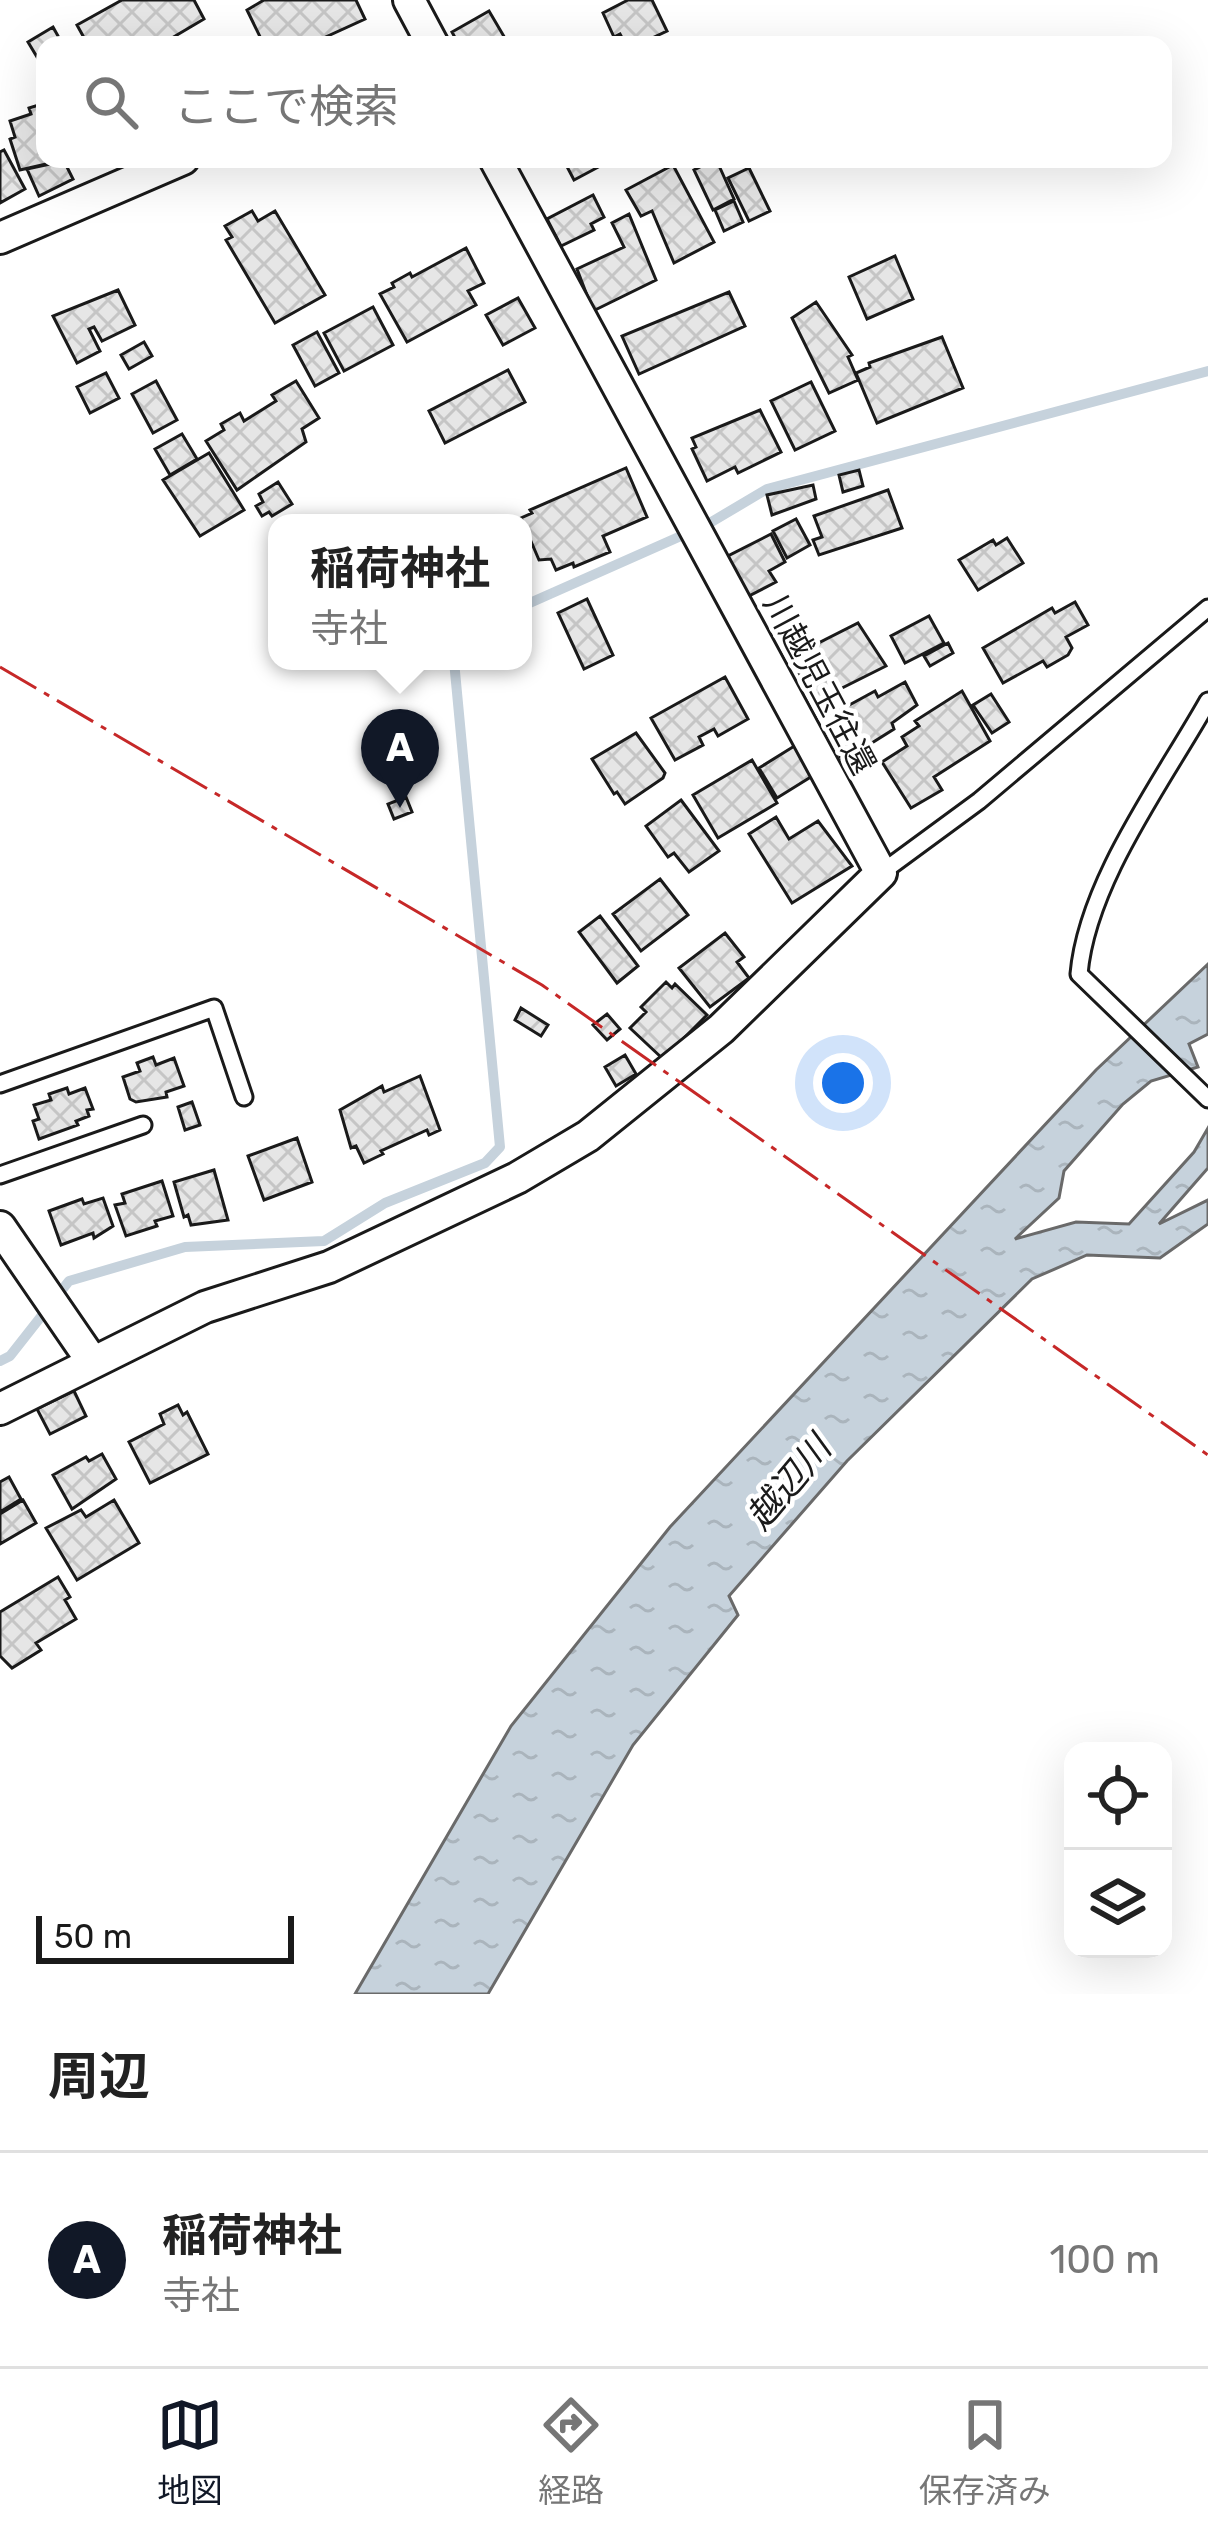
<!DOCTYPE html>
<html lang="ja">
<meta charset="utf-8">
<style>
:root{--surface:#fff;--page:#f2f2f2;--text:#222;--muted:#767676;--line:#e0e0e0;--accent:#111827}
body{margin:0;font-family:Rubik,"Noto Sans JP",sans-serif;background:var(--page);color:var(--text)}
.controls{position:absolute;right:36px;bottom:36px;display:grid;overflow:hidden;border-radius:24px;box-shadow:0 12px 48px #0002}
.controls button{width:108px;height:108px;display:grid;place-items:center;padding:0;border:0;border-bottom:3px solid var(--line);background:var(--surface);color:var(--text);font:60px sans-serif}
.scale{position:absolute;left:36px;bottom:30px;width:258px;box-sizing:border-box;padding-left:12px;border:6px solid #1a1a1a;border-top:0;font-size:33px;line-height:42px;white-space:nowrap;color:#1a1a1a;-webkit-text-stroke:9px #fff;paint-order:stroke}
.you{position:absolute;left:843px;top:1083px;width:42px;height:42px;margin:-30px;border:9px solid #fff;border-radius:50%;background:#1a73e8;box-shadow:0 0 0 18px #1a73e833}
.badge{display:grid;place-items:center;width:78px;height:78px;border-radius:50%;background:var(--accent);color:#fff;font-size:39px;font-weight:700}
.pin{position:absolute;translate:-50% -99px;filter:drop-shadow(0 3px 6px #0008)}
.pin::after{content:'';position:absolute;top:63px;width:42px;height:36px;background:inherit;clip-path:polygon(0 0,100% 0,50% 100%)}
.popup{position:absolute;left:268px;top:514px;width:264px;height:156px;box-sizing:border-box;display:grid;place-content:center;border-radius:24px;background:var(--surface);filter:drop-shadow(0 3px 9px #0005);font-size:39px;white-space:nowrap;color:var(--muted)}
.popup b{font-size:45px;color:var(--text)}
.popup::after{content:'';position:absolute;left:50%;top:100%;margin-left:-24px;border:24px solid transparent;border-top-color:var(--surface)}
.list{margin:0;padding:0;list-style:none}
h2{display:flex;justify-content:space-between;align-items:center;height:156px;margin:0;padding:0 48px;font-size:51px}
h2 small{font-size:39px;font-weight:400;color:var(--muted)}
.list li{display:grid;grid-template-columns:78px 1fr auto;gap:36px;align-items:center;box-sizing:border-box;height:216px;padding:0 48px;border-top:3px solid var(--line)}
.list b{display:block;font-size:45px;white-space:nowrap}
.list p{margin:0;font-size:39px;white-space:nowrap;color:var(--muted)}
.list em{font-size:39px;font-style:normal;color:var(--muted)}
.icon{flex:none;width:66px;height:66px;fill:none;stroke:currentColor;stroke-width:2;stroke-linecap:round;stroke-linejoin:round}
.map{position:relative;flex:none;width:1208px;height:1994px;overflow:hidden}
.search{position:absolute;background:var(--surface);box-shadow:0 12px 48px #0002;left:36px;right:36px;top:36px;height:132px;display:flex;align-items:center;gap:30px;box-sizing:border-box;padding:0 42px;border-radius:24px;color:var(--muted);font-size:45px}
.sheet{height:372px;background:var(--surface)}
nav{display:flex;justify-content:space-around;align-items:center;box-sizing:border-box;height:168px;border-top:3px solid var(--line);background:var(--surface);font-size:33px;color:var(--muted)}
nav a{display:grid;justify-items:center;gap:6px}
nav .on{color:var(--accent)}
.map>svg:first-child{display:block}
</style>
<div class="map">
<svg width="1208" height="1994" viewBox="0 0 1208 1994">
<defs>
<pattern id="water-ripples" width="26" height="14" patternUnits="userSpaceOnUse" patternTransform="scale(3)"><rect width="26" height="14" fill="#c6d2dc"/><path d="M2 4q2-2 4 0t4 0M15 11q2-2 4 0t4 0" fill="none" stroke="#aab4bc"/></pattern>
<pattern id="building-cross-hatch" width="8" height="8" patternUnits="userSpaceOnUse" patternTransform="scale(3)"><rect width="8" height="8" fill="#e6e6e6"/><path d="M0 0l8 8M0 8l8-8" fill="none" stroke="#c5c5c5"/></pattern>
</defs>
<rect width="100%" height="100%" fill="#fff"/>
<path fill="url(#water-ripples)" stroke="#6a6a6a" stroke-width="3" d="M 1208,964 L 1208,1034 L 1189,1044 L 1198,1067 L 1151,1081 L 1123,1104 L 1064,1171 L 1059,1198 L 1015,1239 L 1076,1222 L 1129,1224 L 1194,1152 L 1208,1128 L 1208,1168 L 1159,1224 L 1208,1200 L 1208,1224 L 1160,1258 L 1087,1255 L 1032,1279 L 847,1461 L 729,1596 L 738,1615 L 633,1745 L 488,1994 L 355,1994 L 511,1726 L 670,1527 L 1096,1070 Z"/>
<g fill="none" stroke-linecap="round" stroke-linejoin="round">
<path stroke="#c6d2dc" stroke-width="10" d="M 523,606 L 708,524 L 767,489 L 1208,371
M 0,1361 L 10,1356 L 69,1281 L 185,1247 L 324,1241 L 385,1203 L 485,1163 L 500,1147 L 454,661"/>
</g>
<path fill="url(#building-cross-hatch)" stroke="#1a1a1a" stroke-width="3" d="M 122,0 L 194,0 L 204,19 L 160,45 L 88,45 L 77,25 Z
M 264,0 L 356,0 L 365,19 L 308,45 L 264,45 L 247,10 Z
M 628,0 L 652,0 L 667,31 L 637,45 L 626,45 L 620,34 L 614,37 L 603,13 Z
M 489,11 L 509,45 L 459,45 L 452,32 Z
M 53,27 L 63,45 L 45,45 L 43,67 L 28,42 Z
M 45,103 L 45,159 L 68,159 L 20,170 L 10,139 L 15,137 L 10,121 L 31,114 L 29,108 Z
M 4,150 L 25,189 L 0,203 L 0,152 Z
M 563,159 L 601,159 L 604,164 L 574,180 Z
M 716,159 L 734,199 L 713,210 L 694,170 Z
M 64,161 L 73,179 L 39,196 L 27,169 Z
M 673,165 L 714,242 L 674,263 L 652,211 L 641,216 L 626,190 Z
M 749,168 L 770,211 L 749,221 L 728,178 Z
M 593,195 L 604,217 L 591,224 L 594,230 L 561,246 L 547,219 Z
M 734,201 L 743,222 L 724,231 L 715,210 Z
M 252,211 L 258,221 L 275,211 L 325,295 L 275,323 L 226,240 L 232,237 L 225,226 Z
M 629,214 L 656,280 L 593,311 L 577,269 L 624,247 L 612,223 Z
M 466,248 L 484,283 L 468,291 L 476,305 L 407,342 L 380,294 L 394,287 L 392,283 L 410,273 L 412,277 Z
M 895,256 L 913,299 L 867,319 L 849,277 Z
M 118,290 L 135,325 L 102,341 L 94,327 L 89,329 L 100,351 L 77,363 L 53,316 Z
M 729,292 L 745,326 L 639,374 L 622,336 Z
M 518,298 L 535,328 L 503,345 L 486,315 Z
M 816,302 L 852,355 L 848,357 L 858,380 L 829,393 L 792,318 Z
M 373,307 L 393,345 L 344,371 L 324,333 Z
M 317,332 L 339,373 L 315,386 L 293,345 Z
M 942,337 L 963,388 L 877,423 L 856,373 L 870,367 L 869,363 Z
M 144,342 L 152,356 L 129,369 L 121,355 Z
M 508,370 L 525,402 L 445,443 L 429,411 Z
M 106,373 L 119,398 L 90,413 L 77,387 Z
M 156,381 L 177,420 L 153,433 L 132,394 Z
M 296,381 L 319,418 L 302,429 L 306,442 L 237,490 L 206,441 L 224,430 L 221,424 L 240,413 L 244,421 L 276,401 L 272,395 Z
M 811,382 L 835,431 L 795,450 L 771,401 Z
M 760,410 L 781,452 L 738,473 L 735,467 L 707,481 L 692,449 L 696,447 L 692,438 Z
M 182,434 L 197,459 L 170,475 L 155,449 Z
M 209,453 L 244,510 L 200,536 L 163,480 Z
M 626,468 L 647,517 L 603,536 L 610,552 L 574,567 L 573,563 L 556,570 L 551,559 L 539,560 L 521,518 L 532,513 L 530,510 Z
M 859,470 L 863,486 L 843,492 L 839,475 Z
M 278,482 L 292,504 L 272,516 L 269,512 L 262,516 L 256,506 L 263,502 L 259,494 Z
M 813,485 L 816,499 L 772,515 L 767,495 Z
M 888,490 L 902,528 L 819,555 L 813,540 L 822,537 L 814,516 Z
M 796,519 L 810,545 L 787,558 L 773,531 Z
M 771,534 L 785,562 L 769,571 L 776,582 L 747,597 L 726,557 Z
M 1007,538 L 1023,563 L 978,590 L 959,560 L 993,540 L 996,545 Z
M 587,599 L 613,655 L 584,669 L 558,613 Z
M 1075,602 L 1088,625 L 1066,637 L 1072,648 L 1068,655 L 1047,667 L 1043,661 L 1003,683 L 983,648 L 1052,608 L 1055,613 Z
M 929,616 L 944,643 L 905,663 L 891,636 Z
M 858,623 L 886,666 L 814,702 L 791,657 Z
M 948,643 L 953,653 L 930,666 L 924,656 Z
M 725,677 L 748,719 L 718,736 L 714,729 L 699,737 L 703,745 L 675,760 L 651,718 Z
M 905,682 L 917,705 L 892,723 L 894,729 L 867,746 L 869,748 L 842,760 L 827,732 L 837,726 L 831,715 L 875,691 L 878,697 Z
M 962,691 L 990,741 L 934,777 L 942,790 L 911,808 L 882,762 L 907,746 L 902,737 L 919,726 L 915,721 Z
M 991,694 L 1009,722 L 992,733 L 973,705 Z
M 636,733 L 665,773 L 663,778 L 625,804 L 617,792 L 614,794 L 592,759 Z
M 796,745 L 814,775 L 777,798 L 759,768 Z
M 752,760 L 777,803 L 718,838 L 693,795 Z
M 406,797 L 412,812 L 394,819 L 388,804 Z
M 681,800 L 719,851 L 689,872 L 674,853 L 668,857 L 646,826 Z
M 776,817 L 789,839 L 818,821 L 852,866 L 792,903 L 749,834 Z
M 660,879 L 688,915 L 641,951 L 613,914 Z
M 600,916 L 638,966 L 617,983 L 579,932 Z
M 725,933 L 744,957 L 737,962 L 749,978 L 710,1007 L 679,968 Z
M 666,982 L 672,988 L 675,984 L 707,1015 L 663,1059 L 630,1028 L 646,1012 L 641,1007 Z
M 521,1008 L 548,1025 L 541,1036 L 515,1020 Z
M 607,1014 L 620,1029 L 607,1040 L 593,1025 Z
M 625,1055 L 636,1074 L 616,1086 L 605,1067 Z
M 153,1057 L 156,1065 L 174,1058 L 184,1086 L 166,1092 L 167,1097 L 136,1102 L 130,1099 L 123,1077 L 140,1071 L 137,1063 Z
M 420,1076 L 440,1130 L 429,1135 L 427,1130 L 381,1151 L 383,1154 L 364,1163 L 356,1146 L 351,1148 L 340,1110 L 382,1086 L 384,1092 Z
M 67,1088 L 69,1094 L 85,1088 L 93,1109 L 87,1110 L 89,1116 L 76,1121 L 78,1125 L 39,1139 L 33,1121 L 39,1119 L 34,1105 L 51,1100 L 49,1094 Z
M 192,1102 L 200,1125 L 185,1130 L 178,1107 Z
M 297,1138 L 312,1182 L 264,1200 L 248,1156 Z
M 214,1170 L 228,1220 L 191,1225 L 188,1215 L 184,1217 L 174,1182 Z
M 162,1181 L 173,1216 L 155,1221 L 157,1226 L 126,1236 L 115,1205 L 125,1203 L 122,1194 Z
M 103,1198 L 113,1226 L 94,1238 L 93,1233 L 61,1245 L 49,1211 L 82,1199 L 84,1204 Z
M 74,1391 L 86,1416 L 50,1434 L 37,1409 Z
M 178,1405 L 183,1415 L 187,1412 L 208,1454 L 150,1483 L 129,1442 L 164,1424 L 160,1414 Z
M 102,1454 L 116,1479 L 72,1509 L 53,1475 L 86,1457 L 89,1461 Z
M 9,1477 L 21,1499 L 0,1512 L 0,1482 Z
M 23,1500 L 36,1523 L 0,1544 L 0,1514 Z
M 114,1500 L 139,1543 L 77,1580 L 46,1528 L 81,1510 L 86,1517 Z
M 58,1577 L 70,1597 L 65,1600 L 76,1619 L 36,1643 L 41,1650 L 12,1668 L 0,1656 L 0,1612 Z"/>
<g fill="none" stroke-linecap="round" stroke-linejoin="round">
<defs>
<path id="lane" d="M 1208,701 C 1163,781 1087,882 1079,974 L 1208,1099
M 881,873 L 979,801 L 1208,608
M 0,1084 L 214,1008 L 244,1097
M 0,1175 L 143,1125"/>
<path id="street" d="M 409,0 L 433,45
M 0,238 L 183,159
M 0,1227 L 92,1361
M 0,1409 L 205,1307 L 329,1267 L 517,1178 L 588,1136 L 721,1029 L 881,873 L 495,159"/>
</defs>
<use href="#lane" stroke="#1a1a1a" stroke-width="21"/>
<use href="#street" stroke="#1a1a1a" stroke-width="36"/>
<use href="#lane" stroke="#fff" stroke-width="15"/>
<use href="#street" stroke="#fff" stroke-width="30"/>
<path stroke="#c62828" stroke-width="3" stroke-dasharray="42 9 6 9" stroke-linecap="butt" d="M 0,667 L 542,985 L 1208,1455"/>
</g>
<g text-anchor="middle" stroke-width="9" stroke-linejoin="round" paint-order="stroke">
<g font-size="33" fill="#1a1a1a" stroke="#fff">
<text transform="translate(820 684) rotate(62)" y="12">川越児玉往還</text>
</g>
<g font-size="36" font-style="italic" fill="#1a1a1a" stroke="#fff">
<text transform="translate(788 1482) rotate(-50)" y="13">越辺川</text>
</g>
</g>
</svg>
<div class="controls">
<button><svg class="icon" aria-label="locate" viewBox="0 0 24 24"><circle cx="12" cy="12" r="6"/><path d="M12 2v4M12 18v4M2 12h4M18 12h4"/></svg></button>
<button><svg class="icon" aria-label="layers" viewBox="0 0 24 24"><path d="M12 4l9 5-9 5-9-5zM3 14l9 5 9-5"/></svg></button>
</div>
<div class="scale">50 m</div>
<div class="you"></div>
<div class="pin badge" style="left:400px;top:808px">A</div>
<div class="popup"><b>稲荷神社</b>寺社</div>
<div class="search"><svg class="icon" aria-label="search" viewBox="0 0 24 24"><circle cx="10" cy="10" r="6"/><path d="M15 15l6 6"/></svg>ここで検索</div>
</div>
<section class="sheet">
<h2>周辺<small></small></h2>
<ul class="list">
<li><span class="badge">A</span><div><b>稲荷神社</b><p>寺社</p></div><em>100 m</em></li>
</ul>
</section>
<nav>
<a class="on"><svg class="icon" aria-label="map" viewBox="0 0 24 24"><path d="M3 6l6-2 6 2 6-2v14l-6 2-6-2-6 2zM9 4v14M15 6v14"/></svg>地図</a>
<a><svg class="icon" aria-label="directions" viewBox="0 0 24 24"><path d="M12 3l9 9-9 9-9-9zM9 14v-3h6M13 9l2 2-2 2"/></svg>経路</a>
<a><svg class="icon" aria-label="saved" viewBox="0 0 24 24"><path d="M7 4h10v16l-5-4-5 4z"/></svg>保存済み</a>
</nav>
